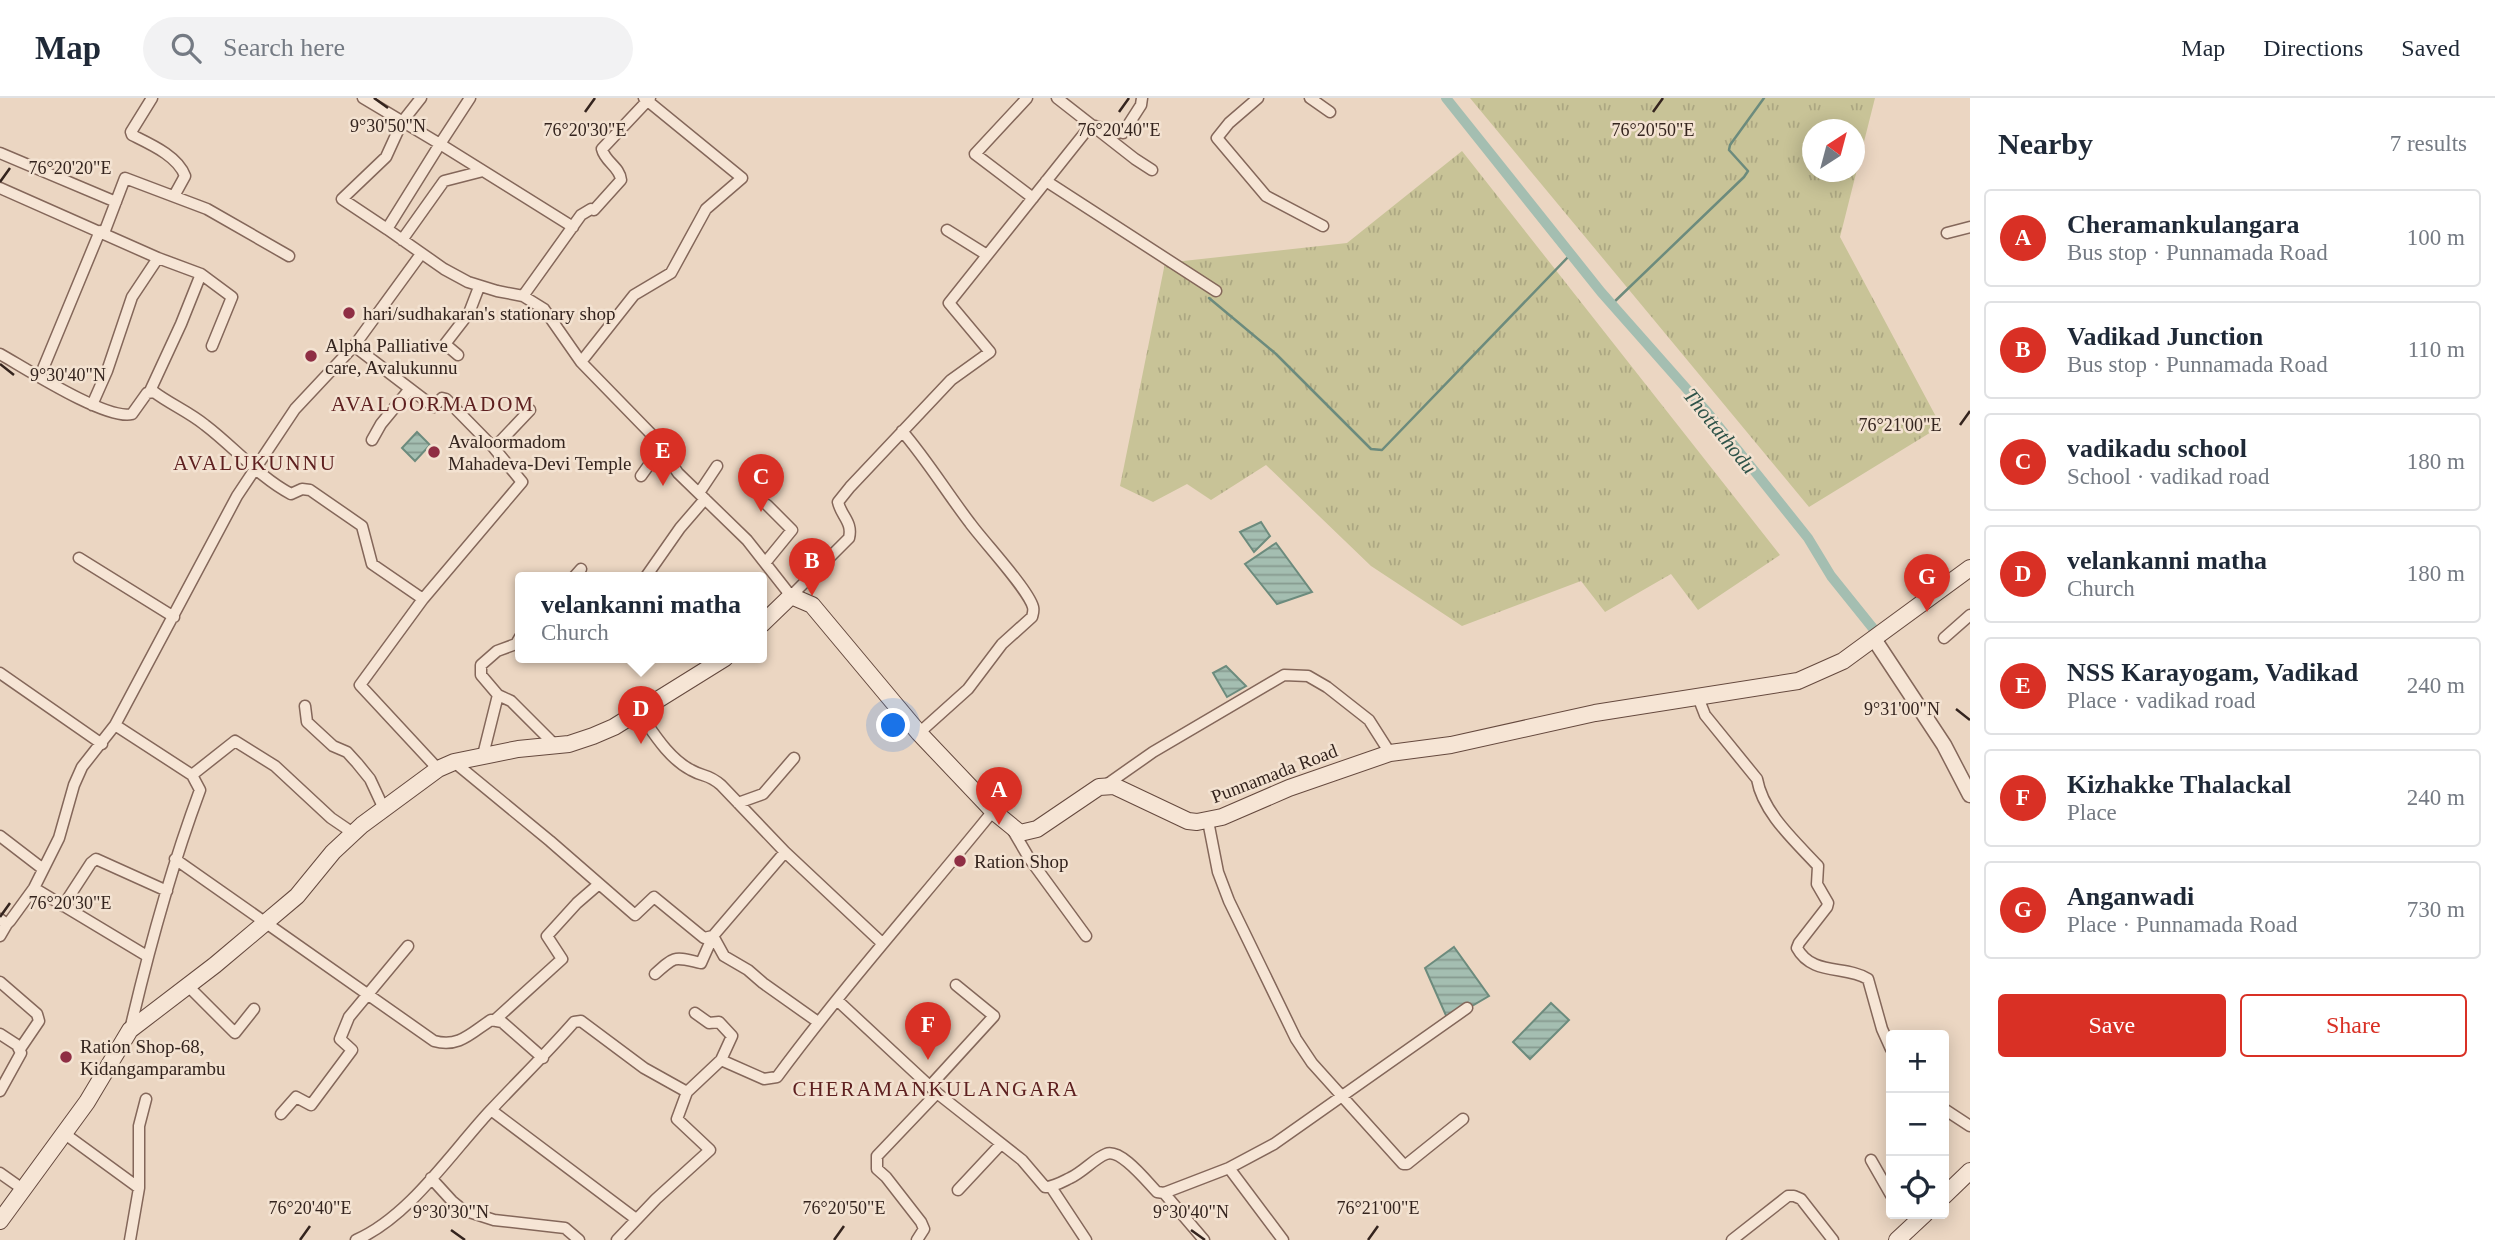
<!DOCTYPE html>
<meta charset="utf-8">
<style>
:root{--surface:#fff;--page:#f2f2f3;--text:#1f2937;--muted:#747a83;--line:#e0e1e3;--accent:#d93025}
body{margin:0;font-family:"Times New Roman",serif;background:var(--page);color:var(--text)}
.controls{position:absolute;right:21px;bottom:21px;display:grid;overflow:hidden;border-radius:7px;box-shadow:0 4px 18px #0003}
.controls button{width:63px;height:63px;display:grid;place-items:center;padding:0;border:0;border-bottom:2px solid var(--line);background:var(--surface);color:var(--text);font:35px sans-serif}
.compass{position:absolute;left:1802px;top:21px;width:63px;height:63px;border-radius:50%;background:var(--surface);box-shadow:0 4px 18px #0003;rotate:36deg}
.you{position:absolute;left:894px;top:628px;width:24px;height:24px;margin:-18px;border:5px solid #fff;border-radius:50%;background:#1a73e8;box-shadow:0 0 0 10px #1a73e833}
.badge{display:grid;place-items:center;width:46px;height:46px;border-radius:50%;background:var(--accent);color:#fff;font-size:23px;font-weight:700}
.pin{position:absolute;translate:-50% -58px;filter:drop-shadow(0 2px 4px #0008)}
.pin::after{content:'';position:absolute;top:37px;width:24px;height:21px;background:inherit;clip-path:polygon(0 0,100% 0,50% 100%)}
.popup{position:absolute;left:515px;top:474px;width:252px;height:91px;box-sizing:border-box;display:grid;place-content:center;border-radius:7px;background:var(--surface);filter:drop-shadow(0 2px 5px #0005);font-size:23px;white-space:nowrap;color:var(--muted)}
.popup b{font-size:26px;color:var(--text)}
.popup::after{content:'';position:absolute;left:50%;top:100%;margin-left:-14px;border:14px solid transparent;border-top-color:var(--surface)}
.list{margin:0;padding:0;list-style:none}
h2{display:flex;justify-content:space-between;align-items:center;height:91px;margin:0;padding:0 28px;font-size:30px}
h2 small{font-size:23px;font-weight:400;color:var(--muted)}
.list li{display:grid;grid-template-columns:46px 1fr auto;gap:21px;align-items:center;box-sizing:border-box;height:98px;margin:0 14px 14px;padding:0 14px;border:2px solid var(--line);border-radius:7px}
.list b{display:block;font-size:26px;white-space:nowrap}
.list p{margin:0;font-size:23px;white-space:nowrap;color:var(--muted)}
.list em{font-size:23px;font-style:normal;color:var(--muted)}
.actions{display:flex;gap:14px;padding:21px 28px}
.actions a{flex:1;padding:16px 0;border:2px solid var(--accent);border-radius:7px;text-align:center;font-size:24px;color:var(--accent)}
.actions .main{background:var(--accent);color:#fff}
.icon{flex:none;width:38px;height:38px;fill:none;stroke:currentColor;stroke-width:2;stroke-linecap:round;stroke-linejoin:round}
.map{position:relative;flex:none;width:1970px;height:1142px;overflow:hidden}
header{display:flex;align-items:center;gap:42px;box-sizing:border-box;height:98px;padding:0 35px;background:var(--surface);border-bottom:2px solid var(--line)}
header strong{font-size:33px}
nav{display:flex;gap:38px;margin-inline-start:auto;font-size:24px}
.search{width:490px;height:63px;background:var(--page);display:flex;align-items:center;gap:18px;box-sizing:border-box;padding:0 24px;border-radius:38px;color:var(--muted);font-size:26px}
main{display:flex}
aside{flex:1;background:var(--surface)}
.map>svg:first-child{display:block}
</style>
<header>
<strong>Map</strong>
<div class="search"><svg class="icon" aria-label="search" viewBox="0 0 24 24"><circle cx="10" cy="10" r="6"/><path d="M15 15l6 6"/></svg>Search here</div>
<nav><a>Map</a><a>Directions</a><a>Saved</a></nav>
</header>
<main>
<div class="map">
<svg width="1970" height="1142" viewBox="0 0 1970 1142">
<defs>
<pattern id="grass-tufts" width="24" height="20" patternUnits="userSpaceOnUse" patternTransform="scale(1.75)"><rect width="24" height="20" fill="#c8c397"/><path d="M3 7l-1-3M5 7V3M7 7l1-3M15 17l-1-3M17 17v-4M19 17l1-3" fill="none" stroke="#aca782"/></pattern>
<pattern id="water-rules" width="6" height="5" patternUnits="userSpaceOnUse" patternTransform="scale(1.75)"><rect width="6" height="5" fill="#a4beb1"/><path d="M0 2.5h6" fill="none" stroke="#869a8f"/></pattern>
</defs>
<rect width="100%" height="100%" fill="#ebd6c2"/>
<path fill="url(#grass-tufts)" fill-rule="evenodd" d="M 1470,0 L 1875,0 L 1840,139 L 1941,328 L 1809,409 ZM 1812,32 L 1854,32 L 1854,74 L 1812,74 Z
M 1462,53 L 1780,457 L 1698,512 L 1671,476 L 1605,514 L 1581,483 L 1462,528 L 1371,468 L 1266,367 L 1211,402 L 1187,386 L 1153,404 L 1120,388 L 1165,165 L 1347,145 Z"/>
<path fill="url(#water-rules)" stroke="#6c8b7d" stroke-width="2" d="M 417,334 L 430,347 L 415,363 L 402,350 Z
M 1261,424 L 1270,438 L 1254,454 L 1240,434 Z
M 1276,445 L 1312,494 L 1277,506 L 1245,466 Z
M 1226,568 L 1246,588 L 1227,599 L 1213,575 Z
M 1454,849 L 1489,898 L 1448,922 L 1425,870 Z
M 1551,905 L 1569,922 L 1530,961 L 1513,944 Z"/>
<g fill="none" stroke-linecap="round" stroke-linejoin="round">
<path stroke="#6c8b7d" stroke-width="2.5" d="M 1209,200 L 1276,256 L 1371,351 L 1382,352 L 1571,156
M 1612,206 L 1744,79 L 1748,73 L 1729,52 L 1730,47 L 1764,0"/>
<path stroke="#a4beb1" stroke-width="10" d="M 1446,0 L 1601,194 L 1708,315 L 1808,440 L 1831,478 L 1880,539"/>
<defs>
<path id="minor" d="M 152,0 L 131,34 L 132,37 C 150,46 178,58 185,78 L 174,98
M 363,0 L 440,46 L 387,131 L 444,171 L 468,184 L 497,193 L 523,198 L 544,211 L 581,264 L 654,339 L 678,375 L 747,442 L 791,498 L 849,440 C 853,424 841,418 838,404 L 850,389 L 951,282 L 990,254 L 949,205 L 1091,27 L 1123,35 L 1141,7 L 1142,0
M 470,0 L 440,46 L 573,129
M 1027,0 L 975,56 L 1033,100
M 1057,0 L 1135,61 L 1152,72
M 1258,0 L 1229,25 L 1217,40 L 1266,98 L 1323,128
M 1310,0 L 1330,14
M 0,55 L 116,104
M 1046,83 L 1216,193
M 0,90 L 158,160 L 201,176 L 181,226 L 150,293
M 387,131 L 342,101 L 386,59 L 402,24 L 421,0
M 947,132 L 987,157
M 104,135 L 125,80 L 207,111 L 289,158
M 1947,135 L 1970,129
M 402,142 L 444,83 L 483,73
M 201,176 L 232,199 L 212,248
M 523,198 L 581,117 L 591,111 L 594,112 L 621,82 C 620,69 605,64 602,51 L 650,0
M 354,248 L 434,309 L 442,300 L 446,301 L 494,350 L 530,312
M 0,256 C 25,270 107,323 132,316 L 147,295 L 154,294 C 170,306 189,314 205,327 C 234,349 259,379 291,396 L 302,391 L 310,392 L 362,428 L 372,466 L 423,501
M 458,257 L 445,246 L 469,215 L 479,189
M 581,264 L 634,197 L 671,175 L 706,111 L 742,80 L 644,0
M 40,278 L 100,133
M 92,307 L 107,273 L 132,199 L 158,160
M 902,333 C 927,362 947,395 970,425 C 983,443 1028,491 1033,509 C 1034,513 1033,515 1032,519 L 1002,546 L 968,591 L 919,635
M 372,342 L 381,326 L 409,292
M 641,378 L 661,350
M 699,395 L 717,368
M 79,460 L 174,519
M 765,465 L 792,432 L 767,407
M 573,480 L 581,471
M 645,480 L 680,430 L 705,401
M 520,539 L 516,546 L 497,553 L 481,567 L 481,577 L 498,597 L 511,603 L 555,647
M 1944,540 L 1970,517
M 0,575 L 102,646
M 1698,599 L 1705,617 L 1757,681 C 1763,715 1795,743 1818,768 L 1817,786 L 1828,805 L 1827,809 L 1799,845 L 1797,850 C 1812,878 1846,867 1868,881 L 1882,931 L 1891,951
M 305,608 L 307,624 L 333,648 L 347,654 L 357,665 L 370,681 L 384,711
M 638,613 C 653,634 668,660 691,672 C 705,680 707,675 721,687 L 785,754 L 882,845
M 115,627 L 192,677 L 200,692 C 171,770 149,850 130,932
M 483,657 L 498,597
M 454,664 L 550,743 L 635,817 L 654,799 L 704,840 L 713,838 L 785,754
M 438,671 L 360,587 L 423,501 L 522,384 L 494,350
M 192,677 L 235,643 L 275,668 L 331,720 L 353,735
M 1106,687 L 1153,654 L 1284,577 L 1308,578 L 1327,589 L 1369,622 L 1390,655
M 738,705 L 763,696 L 794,660
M 1208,723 L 1218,774 L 1229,803 L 1296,941 L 1312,965 L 1403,1066 L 1407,1066 L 1463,1021
M 1012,731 L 1029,760 L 1086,838
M 0,738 L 43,771
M 175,761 L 434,943 C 459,950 471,935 491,922 L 502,924 L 543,960
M 34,790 L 147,858
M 63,808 L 91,765 L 96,761 L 167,793
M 0,821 L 7,826 L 10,823 L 34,790 L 59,740 L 74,687 L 82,669 L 115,627 L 237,398 L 295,311 L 354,248 L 421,156
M 0,838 L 7,826
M 713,838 L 724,858 L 748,872 L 763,885 L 818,924
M 655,876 C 676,857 674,859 701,865 L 713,838
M 0,884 L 37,916 L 39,923 L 20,951
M 188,888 L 235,935 L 254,911
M 838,903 L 937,995 L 877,1058 L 877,1071 L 886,1079 L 921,1124 L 924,1131 L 917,1142
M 695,915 L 709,925 L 719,924 L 732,938 L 721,962
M 496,921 L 562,861 L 547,838 L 577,805 L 599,786
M 0,936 L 17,947 L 21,955 L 0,993
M 930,988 L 994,918 L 956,887
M 937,995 L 1022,1062 L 1045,1089 C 1054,1089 1062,1084 1070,1080 C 1083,1074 1095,1060 1106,1056 C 1121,1050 1147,1084 1157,1094 L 1164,1095 L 1229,1070 L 1274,1046 L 1467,910
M 1944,1011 L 1970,1028
M 491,1012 L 636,1121
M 281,1016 L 296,999 L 311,1007 L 352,952 L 340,941 L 349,919 L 408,848
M 65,1036 L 139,1090
M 1871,1062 L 1891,1097
M 1229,1070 L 1283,1142
M 0,1075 L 24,1092
M 431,1080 L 452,1103 L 463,1112 L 494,1122 L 565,1130 L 579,1142
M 1051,1089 L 1086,1142
M 958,1092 L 1001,1046
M 1164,1095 L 1204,1142
M 130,1142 L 139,1090 L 139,1028 L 146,1001
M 356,1142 C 409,1119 451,1055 490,1013 C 518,983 547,955 574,924 L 581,923 L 644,970 L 687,994
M 617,1142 L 656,1101 L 710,1052 L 677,1021 L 687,994 L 721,962 L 764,981 L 777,979 C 845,887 921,802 993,713
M 1732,1142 L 1788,1098 L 1794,1098 L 1801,1101 L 1833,1142"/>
<path id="tertiary" d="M 1874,541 L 1944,647 L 1970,697"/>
<path id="secondary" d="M 762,526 L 791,498 L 812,507 L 919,635 L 993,713 L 1020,735 L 1037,731 L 1099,689 L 1114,688 L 1188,723 L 1197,724 L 1222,719 L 1289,690 L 1390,655 L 1451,647 L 1595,615 L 1798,583 L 1843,563 L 1970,470
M 1944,1098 L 1970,1073
M 0,1123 L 87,1004 L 130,932 L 215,867 L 297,798 L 333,754 L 362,727 L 438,671 L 454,664 L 518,651 L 569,646 L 593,638 L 614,629 L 725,560
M 1897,1142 L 1925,1116"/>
</defs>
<use href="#minor" stroke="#84675a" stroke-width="13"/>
<use href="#tertiary" stroke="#84675a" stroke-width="17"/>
<use href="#secondary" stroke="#65493e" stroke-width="18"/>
<use href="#minor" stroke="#f6e5d5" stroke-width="10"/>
<use href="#tertiary" stroke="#f6e5d5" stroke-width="14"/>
<use href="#secondary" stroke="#f6e5d5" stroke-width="16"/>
</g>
<path fill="none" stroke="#34241e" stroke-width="2.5" d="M 374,0 L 388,10M 585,14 L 595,0M 1119,14 L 1129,0M 1653,14 L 1663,0M 0,84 L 10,70M 0,266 L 14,277M 1960,327 L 1970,313M 1956,611 L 1970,622M 0,819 L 10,805M 451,1132 L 465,1142M 1191,1132 L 1205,1142M 300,1142 L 310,1128M 834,1142 L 844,1128M 1368,1142 L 1378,1128"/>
<g fill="#8f2e44" stroke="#f3e2d1" stroke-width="2.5">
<circle cx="349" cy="215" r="7"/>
<circle cx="311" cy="258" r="7"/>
<circle cx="434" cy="354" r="7"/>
<circle cx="960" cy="763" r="7"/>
<circle cx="66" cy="959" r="7"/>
</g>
<g text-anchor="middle" stroke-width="5" stroke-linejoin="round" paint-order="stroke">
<g font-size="19" fill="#34241e" stroke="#f3e2d1" text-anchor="start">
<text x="363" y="222">hari/sudhakaran's stationary shop</text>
<text x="325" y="254">Alpha Palliative<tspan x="325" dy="22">care, Avalukunnu</tspan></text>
<text x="448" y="350">Avaloormadom<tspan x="448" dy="22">Mahadeva-Devi Temple</tspan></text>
<text x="974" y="770">Ration Shop</text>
<text x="80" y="955">Ration Shop-68,<tspan x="80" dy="22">Kidangamparambu</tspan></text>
</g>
<g font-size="19" fill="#34241e" stroke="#f3e2d1">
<text transform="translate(1274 675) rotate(-21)" y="7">Punnamada Road</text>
</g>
<g font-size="21" letter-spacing="2" fill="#5e2020" stroke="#f3e2d1">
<text x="433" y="313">AVALOORMADOM</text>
<text x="255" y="372">AVALUKUNNU</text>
<text x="936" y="998">CHERAMANKULANGARA</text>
</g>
<g font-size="21" font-style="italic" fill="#2e5349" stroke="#f3e2d1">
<text transform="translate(1720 333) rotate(51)" y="7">Thottathodu</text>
</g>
</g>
<g font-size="18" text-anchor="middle" fill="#34241e" stroke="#f3e2d1" stroke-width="5" stroke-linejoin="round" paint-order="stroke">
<text x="388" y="34">9°30'50"N</text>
<text x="585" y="38">76°20'30"E</text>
<text x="1119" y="38">76°20'40"E</text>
<text x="1653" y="38">76°20'50"E</text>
<text x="70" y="76">76°20'20"E</text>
<text x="68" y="283">9°30'40"N</text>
<text x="1900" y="333">76°21'00"E</text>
<text x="1902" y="617">9°31'00"N</text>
<text x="70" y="811">76°20'30"E</text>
<text x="310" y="1116">76°20'40"E</text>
<text x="844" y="1116">76°20'50"E</text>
<text x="1378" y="1116">76°21'00"E</text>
<text x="451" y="1120">9°30'30"N</text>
<text x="1191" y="1120">9°30'40"N</text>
</g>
</svg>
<div class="controls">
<button>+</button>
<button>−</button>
<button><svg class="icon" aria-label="locate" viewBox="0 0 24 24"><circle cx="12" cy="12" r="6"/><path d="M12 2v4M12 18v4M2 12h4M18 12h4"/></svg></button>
</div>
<svg class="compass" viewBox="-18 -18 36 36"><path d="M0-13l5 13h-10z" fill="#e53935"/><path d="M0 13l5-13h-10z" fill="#747a83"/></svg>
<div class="you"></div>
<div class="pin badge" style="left:999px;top:727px">A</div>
<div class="pin badge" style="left:812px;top:498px">B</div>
<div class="pin badge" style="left:761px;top:414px">C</div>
<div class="pin badge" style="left:641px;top:646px">D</div>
<div class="popup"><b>velankanni matha</b>Church</div>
<div class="pin badge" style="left:663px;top:388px">E</div>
<div class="pin badge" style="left:928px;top:962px">F</div>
<div class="pin badge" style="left:1927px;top:514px">G</div>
</div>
<aside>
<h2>Nearby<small>7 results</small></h2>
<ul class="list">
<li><span class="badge">A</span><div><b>Cheramankulangara</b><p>Bus stop · Punnamada Road</p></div><em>100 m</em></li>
<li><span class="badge">B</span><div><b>Vadikad Junction</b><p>Bus stop · Punnamada Road</p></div><em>110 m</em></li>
<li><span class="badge">C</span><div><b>vadikadu school</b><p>School · vadikad road</p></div><em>180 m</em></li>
<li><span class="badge">D</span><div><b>velankanni matha</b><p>Church</p></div><em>180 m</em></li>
<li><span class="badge">E</span><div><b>NSS Karayogam, Vadikad</b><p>Place · vadikad road</p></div><em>240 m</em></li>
<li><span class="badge">F</span><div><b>Kizhakke Thalackal</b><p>Place</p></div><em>240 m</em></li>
<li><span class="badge">G</span><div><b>Anganwadi</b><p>Place · Punnamada Road</p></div><em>730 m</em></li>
</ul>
<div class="actions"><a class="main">Save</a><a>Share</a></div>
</aside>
</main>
